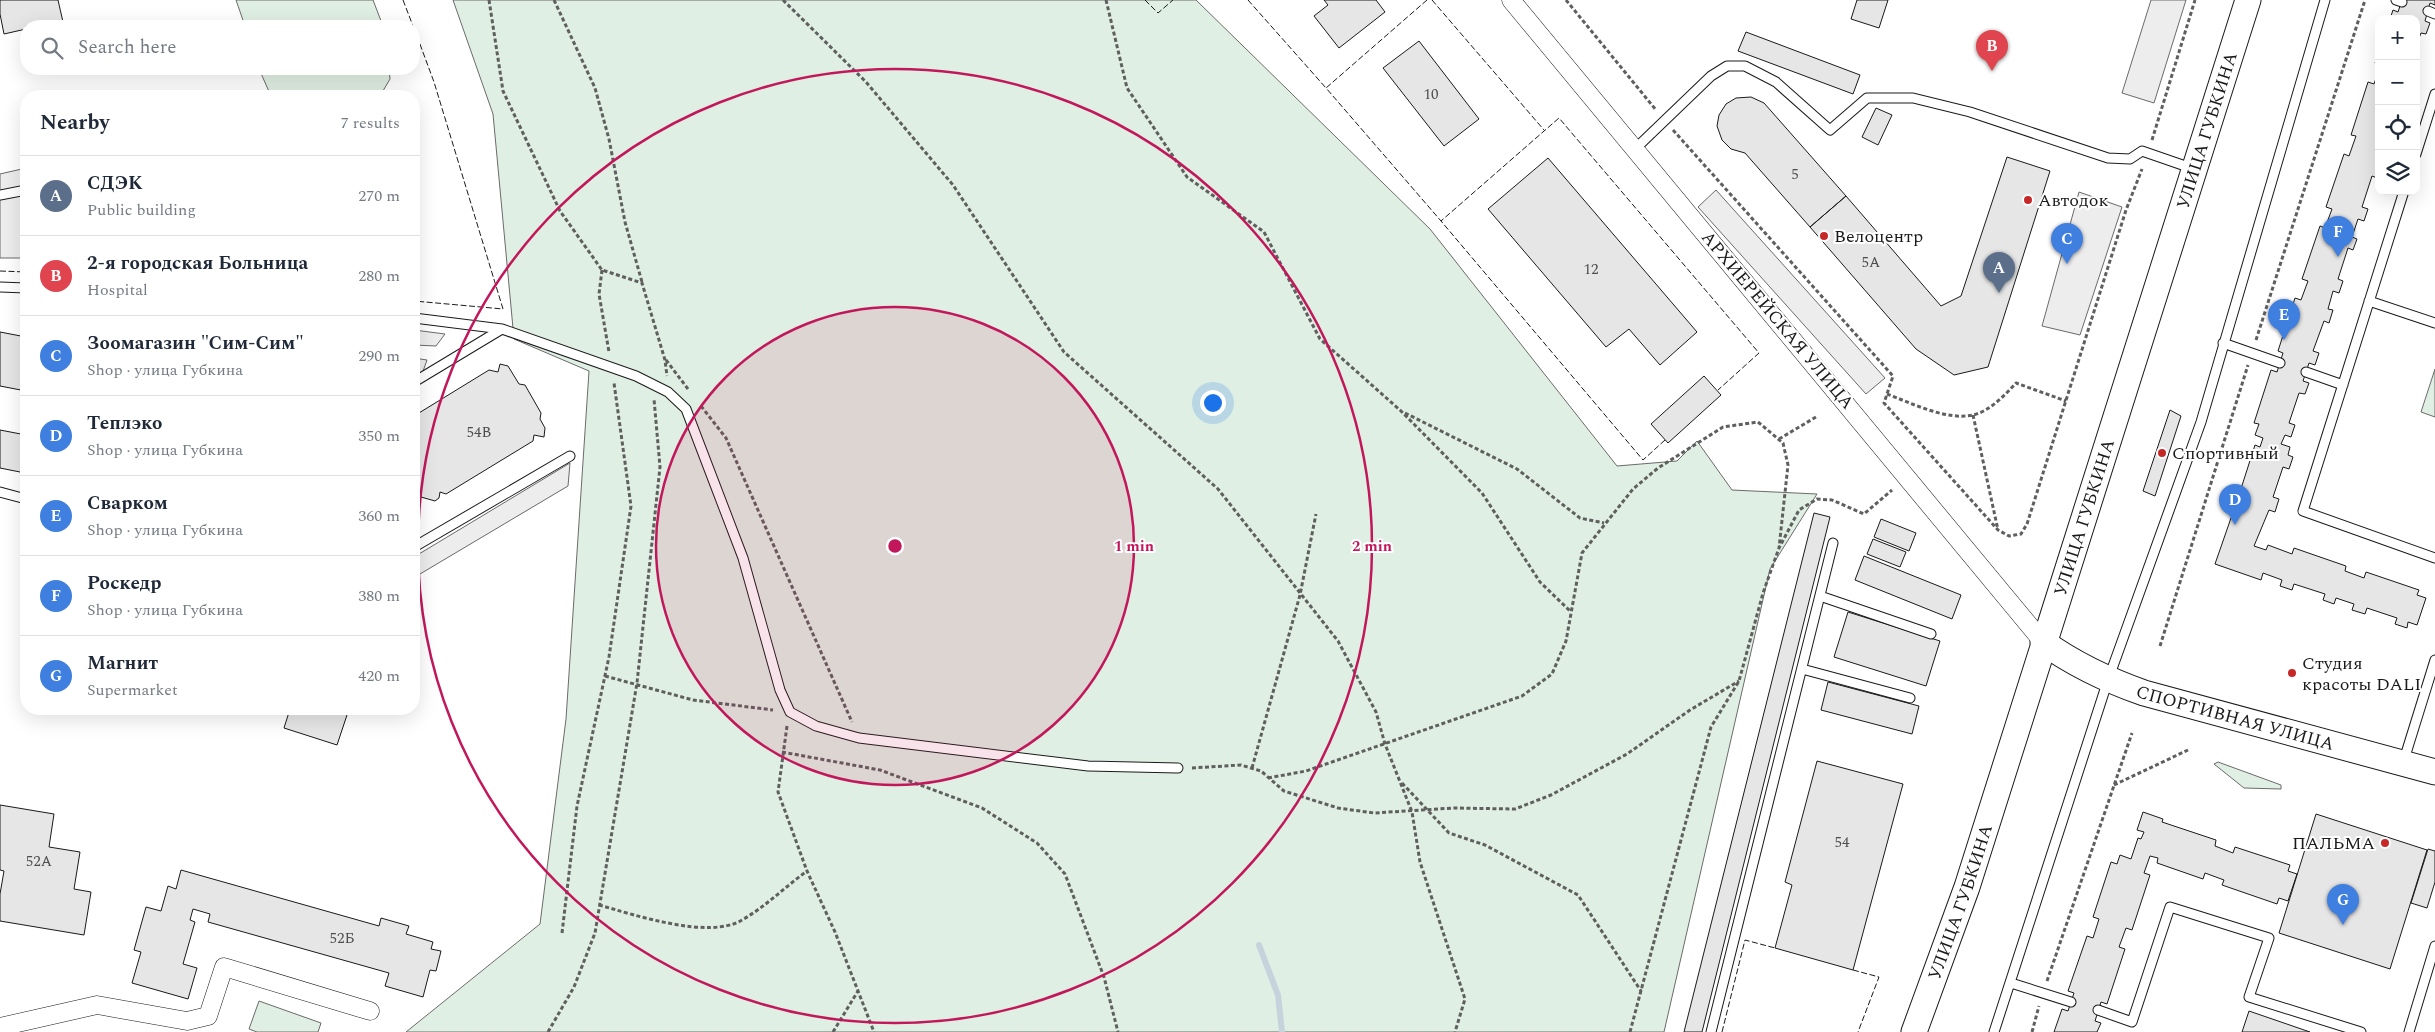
<!DOCTYPE html>
<meta charset="utf-8">
<style>
:root{--surface:#fff;--page:#f2f2f3;--text:#1f2937;--muted:#747a83;--line:#e0e1e3;--accent:#7c3aed}
body{margin:0;font-family:Spectral,serif;background:var(--page);color:var(--text)}
.controls{position:absolute;right:15px;top:15px;display:grid;overflow:hidden;border-radius:10px;box-shadow:0 5px 20px #0002}
.controls button{width:45px;height:45px;display:grid;place-items:center;padding:0;border:0;border-bottom:1px solid var(--line);background:var(--surface);color:var(--text);font:25px sans-serif}
.you{position:absolute;left:1212px;top:402px;width:18px;height:18px;margin:-12px;border:4px solid #fff;border-radius:50%;background:#1a73e8;box-shadow:0 0 0 8px #1a73e833}
.badge{display:grid;place-items:center;width:32px;height:32px;border-radius:50%;background:var(--accent);color:#fff;font-size:16px;font-weight:700}
.pin{position:absolute;translate:-50% -41px;filter:drop-shadow(0 1px 2px #0008)}
.pin::after{content:'';position:absolute;top:26px;width:18px;height:15px;background:inherit;clip-path:polygon(0 0,100% 0,50% 100%)}
.list{margin:0;padding:0;list-style:none}
h2{display:flex;justify-content:space-between;align-items:center;height:65px;margin:0;padding:0 20px;font-size:21px}
h2 small{font-size:16px;font-weight:400;color:var(--muted)}
.list li{display:grid;grid-template-columns:32px 1fr auto;gap:15px;align-items:center;box-sizing:border-box;height:80px;padding:0 20px;border-top:1px solid var(--line)}
.list b{display:block;font-size:19px;white-space:nowrap}
.list p{margin:0;font-size:16px;white-space:nowrap;color:var(--muted)}
.list em{font-size:16px;font-style:normal;color:var(--muted)}
.icon{flex:none;width:28px;height:28px;fill:none;stroke:currentColor;stroke-width:2;stroke-linecap:round;stroke-linejoin:round}
.map{position:relative;flex:none;width:2435px;height:1032px;overflow:hidden}
.search{position:absolute;background:var(--surface);box-shadow:0 5px 20px #0002;left:20px;top:20px;width:400px;height:55px;display:flex;align-items:center;gap:12px;box-sizing:border-box;padding:0 18px;border-radius:20px;color:var(--muted);font-size:19px}
.panel{position:absolute;background:var(--surface);box-shadow:0 5px 20px #0002;left:20px;top:90px;width:400px;height:625px;border-radius:20px}
.map>svg:first-child{display:block}
</style>
<div class="map">
<svg width="2435" height="1032" viewBox="0 0 2435 1032">
<rect width="100%" height="100%" fill="#fff"/>
<path fill="#e0efe3" stroke="#6a6a6a" d="M 236,0 L 373,0 L 383,26 L 245,26 Z
M 453,0 L 1196,0 L 1430,229 L 1617,466 L 1677,461 L 1697,441 L 1732,490 L 1817,494 L 1770,569 L 1664,1032 L 406,1032 L 540,924 L 566,719 L 589,371 L 514,339 L 493,114 Z
M 259,69 L 389,69 L 390,79 L 380,96 L 271,96 Z
M 2435,369 L 2435,417 L 2421,412 Z
M 2218,762 L 2281,785 L 2281,789 L 2244,788 L 2214,764 Z
M 259,1001 L 321,1023 L 318,1032 L 257,1032 L 249,1029 Z"/>
<path fill="#ededed" stroke="#6a6a6a" d="M 2151,0 L 2186,0 L 2154,103 L 2122,93 Z
M 26,168 L 26,258 L 0,258 L 0,174 Z
M 1716,190 L 1885,378 L 1866,394 L 1698,207 Z
M 2079,192 L 2122,207 L 2080,335 L 2042,326 Z
M 414,330 L 445,334 L 436,346 L 414,345 Z
M 414,358 L 427,360 L 422,374 L 414,377 Z
M 570,463 L 568,486 L 420,574 L 414,566 L 414,557 Z"/>
<g fill="none" stroke-linecap="round" stroke-linejoin="round">
<path stroke="#c6d2dc" stroke-width="6" d="M 1259,945 L 1278,995 L 1282,1032"/>
</g>
<path fill="#e6e6e6" stroke="#1a1a1a" d="M 0,0 L 58,0 L 63,22 L 41,26 L 26,26 L 26,29 L 4,34 L 0,14 Z
M 1324,0 L 1376,0 L 1385,12 L 1339,48 L 1314,16 L 1328,5 Z
M 1857,0 L 1888,0 L 1879,28 L 1851,19 Z
M 2402,0 L 2435,0 L 2435,5 L 2430,3 L 2425,21 L 2430,23 L 2426,34 L 2421,33 L 2416,46 L 2416,19 L 2390,19 L 2393,10 L 2398,12 Z
M 1746,32 L 1860,75 L 1853,94 L 1738,51 Z
M 1419,41 L 1479,119 L 1444,146 L 1383,68 Z
M 2379,52 L 2379,64 L 2375,63 Z
M 2379,70 L 2379,157 L 2376,165 L 2379,166 L 2379,175 L 2377,178 L 2372,176 L 2362,207 L 2368,209 L 2364,221 L 2358,219 L 2352,237 L 2357,239 L 2353,250 L 2348,248 L 2338,279 L 2343,281 L 2339,293 L 2333,291 L 2328,309 L 2333,310 L 2329,323 L 2324,321 L 2313,351 L 2319,353 L 2315,365 L 2309,363 L 2303,381 L 2309,383 L 2305,394 L 2299,393 L 2289,423 L 2295,425 L 2291,437 L 2285,435 L 2281,444 L 2290,447 L 2288,455 L 2293,457 L 2289,469 L 2283,467 L 2273,497 L 2279,499 L 2275,512 L 2269,510 L 2254,546 L 2266,550 L 2268,545 L 2292,554 L 2294,548 L 2346,566 L 2345,571 L 2364,578 L 2366,572 L 2419,590 L 2417,595 L 2426,598 L 2417,625 L 2408,622 L 2407,628 L 2395,624 L 2397,618 L 2367,608 L 2365,614 L 2352,610 L 2354,604 L 2336,598 L 2334,604 L 2323,600 L 2325,594 L 2294,584 L 2292,590 L 2280,586 L 2282,580 L 2263,573 L 2261,580 L 2215,564 L 2231,518 L 2236,520 L 2243,500 L 2238,498 L 2255,445 L 2260,447 L 2263,438 L 2255,435 L 2259,424 L 2254,423 L 2271,370 L 2277,372 L 2283,353 L 2278,351 L 2295,298 L 2301,300 L 2308,281 L 2302,279 L 2320,226 L 2325,228 L 2332,209 L 2326,207 L 2344,154 L 2349,156 L 2356,136 L 2351,135 L 2368,82 L 2374,84 Z
M 1751,97 L 1764,103 L 1846,196 L 1810,227 L 1745,153 L 1731,149 L 1722,140 L 1717,126 L 1719,115 L 1726,104 L 1736,98 Z
M 1876,108 L 1892,115 L 1878,145 L 1862,137 Z
M 2007,157 L 2050,171 L 1988,367 L 1954,375 L 1916,349 L 1810,227 L 1846,196 L 1941,306 L 1961,296 Z
M 1548,158 L 1697,332 L 1660,365 L 1629,329 L 1606,347 L 1488,209 Z
M 0,332 L 26,337 L 26,334 L 26,391 L 0,386 Z
M 500,364 L 508,366 L 519,384 L 525,385 L 541,413 L 540,419 L 545,428 L 544,437 L 534,435 L 533,441 L 446,494 L 440,492 L 439,498 L 435,501 L 421,497 L 414,484 L 414,416 L 489,370 L 498,372 Z
M 1704,376 L 1721,395 L 1668,443 L 1651,424 Z
M 2170,410 L 2181,416 L 2155,496 L 2143,491 Z
M 0,430 L 26,435 L 25,473 L 0,468 Z
M 1814,513 L 1830,517 L 1702,1032 L 1684,1032 Z
M 1881,519 L 1916,533 L 1909,551 L 1874,537 Z
M 1873,539 L 1906,552 L 1900,567 L 1867,554 Z
M 1864,556 L 1961,595 L 1952,619 L 1855,580 Z
M 1848,612 L 1940,641 L 1926,686 L 1834,657 Z
M 1828,682 L 1919,706 L 1912,734 L 1821,710 Z
M 290,709 L 349,709 L 337,745 L 284,728 Z
M 1817,761 L 1903,784 L 1853,970 L 1775,948 L 1792,885 L 1785,882 Z
M 0,805 L 54,814 L 49,847 L 80,852 L 74,889 L 91,892 L 84,935 L 0,921 L 0,894 L 4,871 L 0,870 Z
M 2143,812 L 2163,819 L 2162,822 L 2216,840 L 2215,846 L 2233,853 L 2235,847 L 2290,865 L 2288,871 L 2297,874 L 2288,901 L 2279,898 L 2277,904 L 2222,885 L 2224,880 L 2205,873 L 2203,879 L 2157,863 L 2158,858 L 2150,856 L 2144,873 L 2150,875 L 2132,930 L 2126,928 L 2119,947 L 2125,949 L 2107,1004 L 2101,1002 L 2095,1021 L 2101,1023 L 2097,1032 L 2054,1032 L 2062,1009 L 2068,1011 L 2074,993 L 2068,991 L 2087,936 L 2093,938 L 2099,919 L 2093,917 L 2111,862 L 2117,864 L 2120,855 L 2131,859 L 2138,838 L 2141,839 L 2144,832 L 2137,830 Z
M 2316,814 L 2427,850 L 2390,969 L 2279,933 Z
M 2428,849 L 2435,851 L 2435,882 L 2427,908 L 2411,903 Z
M 181,870 L 379,926 L 381,918 L 409,926 L 406,934 L 433,942 L 431,949 L 441,951 L 436,971 L 430,970 L 423,997 L 385,986 L 389,973 L 208,922 L 210,914 L 193,909 L 190,920 L 195,922 L 183,964 L 197,968 L 188,999 L 132,983 L 141,952 L 134,950 L 146,907 L 161,911 L 168,886 L 176,889 Z
M 2249,1011 L 2310,1032 L 2242,1032 Z"/>
<g fill="none" stroke-linecap="round" stroke-linejoin="round">
<defs>
<path id="lane" d="M 2396,0 L 2402,2
M 2428,11 L 2435,14
M 1635,149 L 1711,76 L 1727,66 L 1745,66 L 1776,82 L 1830,130 L 1867,98 L 1913,98 L 1970,112 L 2108,158 L 2130,159 L 2142,151 L 2194,169
M 2416,154 L 2435,94
M 2404,191 L 2303,511 L 2435,558
M 0,195 L 26,190
M 0,287 L 26,288
M 2369,301 L 2435,323
M 414,318 L 502,329 L 636,376 L 668,392 L 686,409 L 743,558 L 780,690 L 790,712 L 816,726 L 859,738 L 1088,766 L 1178,768
M 2223,343 L 2280,363
M 2306,372 L 2343,385
M 414,382 L 502,329
M 0,492 L 26,499
M 414,547 L 570,456
M 1820,596 L 1931,634
M 1802,669 L 1910,698
M 2403,763 L 2435,660
M 2011,983 L 2071,1002
M 2098,1010 L 2132,1022 L 2170,907 L 2269,938 L 2249,997 L 2361,1032
M 1711,1032 L 1833,543
M 1994,1032 L 2108,680 L 2201,422 L 2325,0
M 2409,1032 L 2435,946"/>
<path id="street" d="M 1511,0 L 2043,642
M 0,1027 L 97,1005 L 187,1021 L 208,1016 L 224,967 L 370,1011"/>
<g id="secondary">
<path id="s1" d="M 2043,642 C 2075,665 2107,680 2144,693 L 2435,772"/>
<path id="s2" d="M 1914,1032 L 1967,887 L 2248,0"/>
</g>
</defs>
<use href="#lane" stroke="#1a1a1a" stroke-width="11"/>
<use href="#street" stroke="#1a1a1a" stroke-width="19"/>
<use href="#secondary" stroke="#1a1a1a" stroke-width="27"/>
<path stroke="#5f5f5f" stroke-width="3" stroke-dasharray="4 2.5" stroke-linecap="butt" d="M 489,0 L 503,91 L 560,211 L 602,270 L 642,283 L 665,360 L 667,376
M 554,0 L 595,88 L 609,139 L 625,222 L 642,282
M 783,0 L 866,82 L 953,185 L 1064,352 L 1218,489 L 1338,641 L 1376,712 L 1385,744 L 1412,812 L 1420,862 L 1465,999 L 1455,1032
M 1106,0 L 1127,88 L 1187,177 L 1264,232 L 1320,339 L 1401,411 L 1482,493 L 1540,582 L 1570,611
M 1566,0 L 1656,110
M 1673,130 L 1893,376 L 1884,403 L 1998,530 L 2009,536 L 2021,534 L 2027,524 L 2126,210 L 2142,169
M 2152,140 L 2195,0
M 602,270 L 599,294 L 609,352
M 2256,340 L 2365,0
M 666,360 L 688,389
M 1887,394 C 1911,403 1947,421 1973,415 C 1990,411 2005,395 2016,383 L 2066,401
M 701,406 L 726,438 L 852,722
M 1405,413 L 1517,469 L 1580,518 L 1604,523
M 1973,415 L 1998,530
M 1779,439 L 1816,417
M 2160,646 L 2248,365
M 605,676 L 693,700 L 773,710
M 787,726 L 778,792 L 807,871 L 835,932 L 874,1032
M 782,752 L 880,770 L 982,808 L 1037,843 L 1065,874 L 1104,977 L 1118,1032
M 1192,768 L 1241,765 L 1261,771 L 1284,791 L 1338,808 L 1374,813 L 1454,808 L 1515,809 L 1551,795 L 1627,754 L 1690,710 L 1739,681
M 1252,768 L 1300,595 L 1316,514
M 1268,778 L 1306,771 L 1522,696 L 1552,674 L 1566,641 L 1582,553 L 1633,489 L 1658,468 L 1723,427 L 1758,422 L 1783,443 L 1788,465 L 1779,548
M 1402,783 L 1449,833 L 1485,845 L 1578,895 L 1641,991
M 2114,785 L 2188,750
M 599,905 C 635,915 709,940 742,920 C 765,907 785,887 807,871
M 562,933 L 577,806 L 609,657 L 631,506 L 614,383
M 2047,981 L 2132,733
M 548,1032 L 574,987 L 595,933 L 637,683 L 660,467 L 654,399
M 833,1032 L 858,991
M 1630,1032 L 1711,727 L 1739,681 L 1763,593 L 1779,548 L 1799,510 L 1817,499 L 1832,500 L 1864,514 L 1892,490
M 2032,1032 L 2039,1006"/>
<use href="#lane" stroke="#fff" stroke-width="9"/>
<use href="#street" stroke="#fff" stroke-width="18"/>
<use href="#secondary" stroke="#fff" stroke-width="25"/>
<path stroke="#1a1a1a" stroke-width="1" stroke-dasharray="6 2.5" stroke-linecap="butt" d="M 403,0 L 413,26
M 1145,0 L 1158,13 L 1173,0
M 1248,0 L 1326,88
M 1427,0 L 1326,88 L 1441,221
M 1432,0 L 1544,130
M 414,28 L 434,82 L 503,309 L 414,301
M 0,271 L 26,272
M 1665,440 L 1643,460 L 1441,221 L 1559,118 L 1759,353 L 1718,390
M 1853,970 L 1879,977 L 1858,1032
M 1722,1032 L 1745,940 L 1775,948"/>
</g>
<circle cx="895" cy="546" r="239" fill="#c2185b" fill-opacity=".12"/>
<g fill="none" stroke="#c2185b" stroke-width="2.5">
<circle cx="895" cy="546" r="239"/>
<circle cx="895" cy="546" r="477"/>
</g>
<g fill="#c62828" stroke="#fff" stroke-width="2">
<circle cx="2028" cy="200" r="5"/>
<circle cx="1824" cy="236" r="5"/>
<circle cx="2162" cy="453" r="5"/>
<circle cx="2292" cy="673" r="5"/>
<circle cx="2385" cy="843" r="5"/>
</g>
<g text-anchor="middle" stroke-width="4" stroke-linejoin="round" paint-order="stroke">
<g font-size="15" fill="#4d4d4d">
<text x="1431" y="99">10</text>
<text x="1795" y="179">5</text>
<text x="1871" y="267">5А</text>
<text x="1591" y="274">12</text>
<text x="479" y="437">54В</text>
<text x="1842" y="847">54</text>
<text x="39" y="866">52А</text>
<text x="342" y="943">52Б</text>
</g>
<g font-size="18" fill="#1a1a1a" stroke="#fff">
<text dy="6" stroke="none"><textPath href="#s2" startOffset="948">УЛИЦА ГУБКИНА</textPath></text>
<text transform="translate(1778 320) rotate(50)" y="6">АРХИЕРЕЙСКАЯ УЛИЦА</text>
<text dy="6" stroke="none"><textPath href="#s2" startOffset="542">УЛИЦА ГУБКИНА</textPath></text>
<text dy="6" stroke="none"><textPath href="#s1" startOffset="208">СПОРТИВНАЯ УЛИЦА</textPath></text>
<text dy="6" stroke="none"><textPath href="#s2" startOffset="138">УЛИЦА ГУБКИНА</textPath></text>
</g>
<g font-size="18" fill="#1a1a1a" stroke="#fff" text-anchor="start">
<text x="2038" y="206">Автодок</text>
<text x="1834" y="242">Велоцентр</text>
<text x="2172" y="459">Спортивный</text>
<text x="2302" y="669">Студия<tspan x="2302" dy="21">красоты DALI</tspan></text>
<text x="2375" y="849" text-anchor="end">ПАЛЬМА</text>
</g>
</g>
<circle cx="895" cy="546" r="8" fill="#c2185b" stroke="#fff" stroke-width="2.5"/>
<g font-size="15" text-anchor="middle" font-weight="bold" fill="#c2185b" stroke="#fff" stroke-width="4" stroke-linejoin="round" paint-order="stroke">
<text x="1134" y="551">1 min</text>
<text x="1372" y="551">2 min</text>
</g>
</svg>
<div class="controls">
<button>+</button>
<button>−</button>
<button><svg class="icon" aria-label="locate" viewBox="0 0 24 24"><circle cx="12" cy="12" r="6"/><path d="M12 2v4M12 18v4M2 12h4M18 12h4"/></svg></button>
<button><svg class="icon" aria-label="layers" viewBox="0 0 24 24"><path d="M12 4l9 5-9 5-9-5zM3 14l9 5 9-5"/></svg></button>
</div>
<div class="you"></div>
<div class="pin badge" style="left:1999px;top:293px;background:#5c6f8a">A</div>
<div class="pin badge" style="left:1992px;top:71px;background:#e0444e">B</div>
<div class="pin badge" style="left:2067px;top:264px;background:#3f7fe0">C</div>
<div class="pin badge" style="left:2235px;top:525px;background:#3f7fe0">D</div>
<div class="pin badge" style="left:2284px;top:340px;background:#3f7fe0">E</div>
<div class="pin badge" style="left:2338px;top:257px;background:#3f7fe0">F</div>
<div class="pin badge" style="left:2343px;top:925px;background:#3f7fe0">G</div>
<div class="search"><svg class="icon" aria-label="search" viewBox="0 0 24 24"><circle cx="10" cy="10" r="6"/><path d="M15 15l6 6"/></svg>Search here</div>
<section class="panel">
<h2>Nearby<small>7 results</small></h2>
<ul class="list">
<li><span class="badge" style="background:#5c6f8a">A</span><div><b>СДЭК</b><p>Public building</p></div><em>270 m</em></li>
<li><span class="badge" style="background:#e0444e">B</span><div><b>2-я городская Больница</b><p>Hospital</p></div><em>280 m</em></li>
<li><span class="badge" style="background:#3f7fe0">C</span><div><b>Зоомагазин &quot;Сим-Сим&quot;</b><p>Shop · улица Губкина</p></div><em>290 m</em></li>
<li><span class="badge" style="background:#3f7fe0">D</span><div><b>Теплэко</b><p>Shop · улица Губкина</p></div><em>350 m</em></li>
<li><span class="badge" style="background:#3f7fe0">E</span><div><b>Сварком</b><p>Shop · улица Губкина</p></div><em>360 m</em></li>
<li><span class="badge" style="background:#3f7fe0">F</span><div><b>Роскедр</b><p>Shop · улица Губкина</p></div><em>380 m</em></li>
<li><span class="badge" style="background:#3f7fe0">G</span><div><b>Магнит</b><p>Supermarket</p></div><em>420 m</em></li>
</ul>
</section>
</div>
